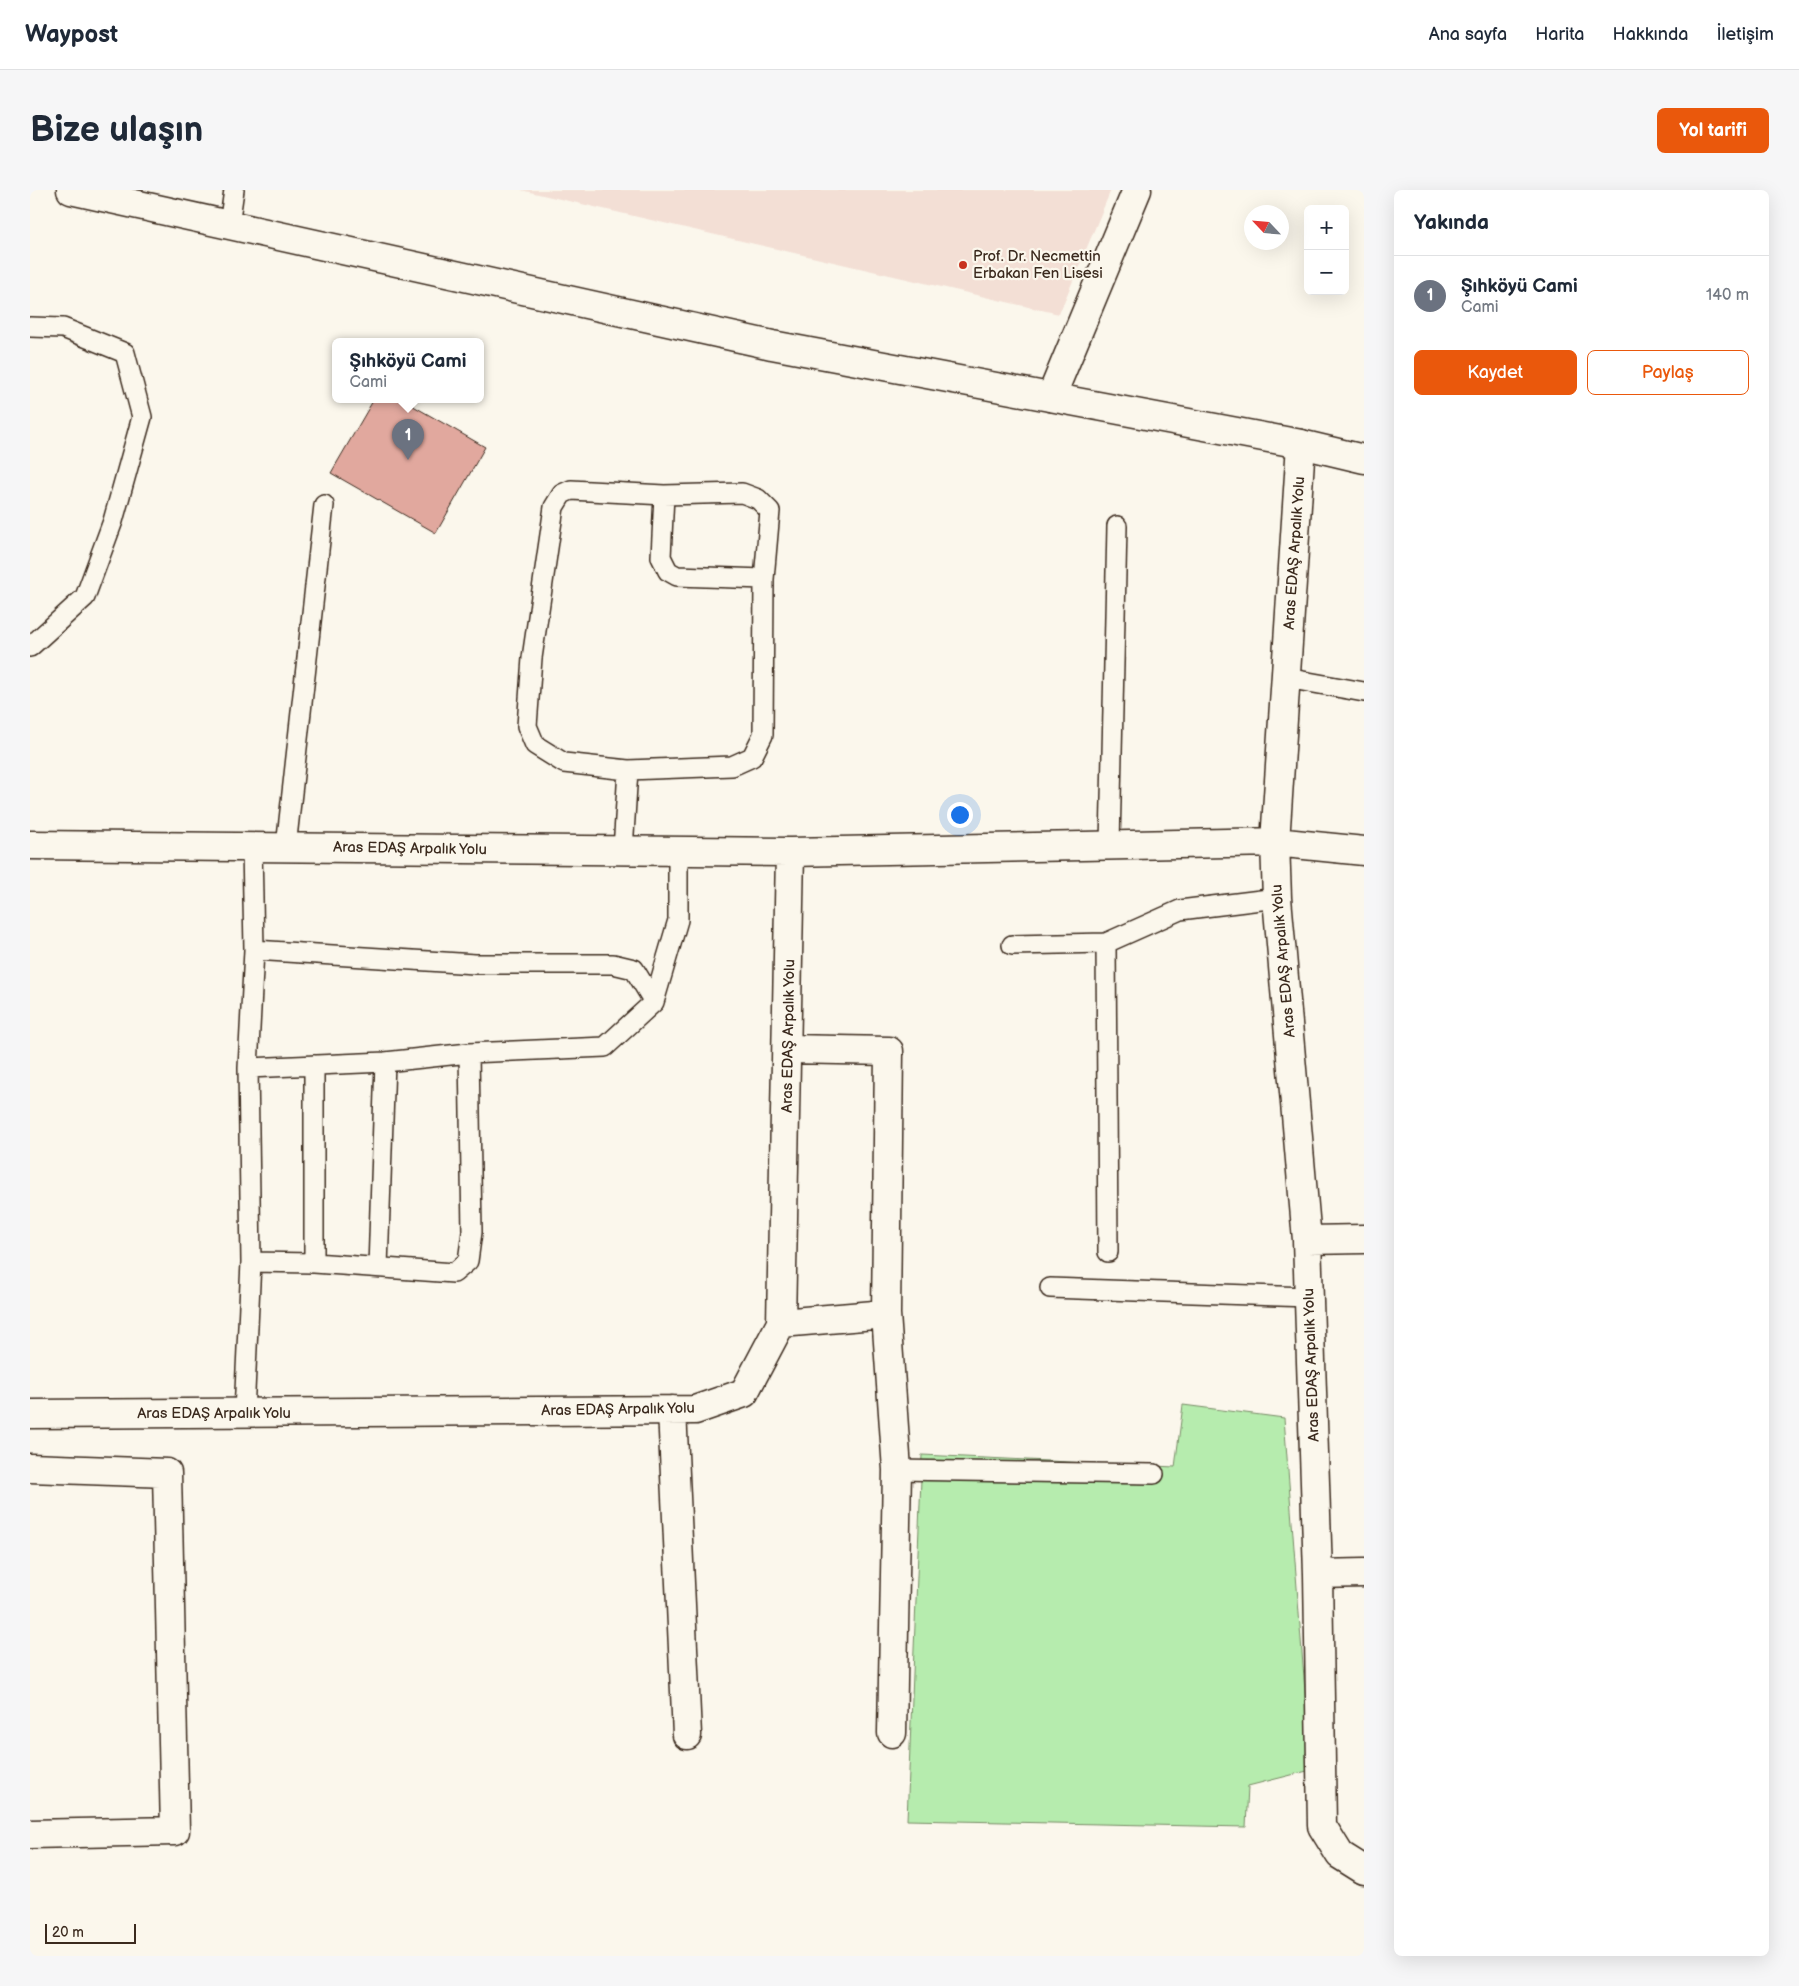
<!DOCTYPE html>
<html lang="tr">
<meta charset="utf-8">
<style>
:root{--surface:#fff;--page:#f6f6f7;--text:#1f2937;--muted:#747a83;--line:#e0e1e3;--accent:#ea580c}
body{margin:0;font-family:"Balsamiq Sans",sans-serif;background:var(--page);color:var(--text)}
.controls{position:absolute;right:15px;top:15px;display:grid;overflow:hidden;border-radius:8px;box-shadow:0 5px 20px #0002}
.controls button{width:45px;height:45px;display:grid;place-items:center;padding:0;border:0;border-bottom:1px solid var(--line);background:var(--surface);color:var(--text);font:25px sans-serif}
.compass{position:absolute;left:1214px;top:15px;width:45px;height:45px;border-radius:50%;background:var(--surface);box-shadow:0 5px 20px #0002;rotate:296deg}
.scale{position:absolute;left:15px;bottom:12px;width:91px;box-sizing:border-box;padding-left:5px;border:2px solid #3b2a1e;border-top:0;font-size:14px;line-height:18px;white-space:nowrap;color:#3b2a1e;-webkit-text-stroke:4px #fbf7ec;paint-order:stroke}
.you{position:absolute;left:929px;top:624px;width:18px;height:18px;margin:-12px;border:4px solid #fff;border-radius:50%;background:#1a73e8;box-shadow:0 0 0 8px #1a73e833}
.badge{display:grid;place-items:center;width:32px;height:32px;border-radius:50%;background:var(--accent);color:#fff;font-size:16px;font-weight:700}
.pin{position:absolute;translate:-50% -41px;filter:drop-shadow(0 1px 2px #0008)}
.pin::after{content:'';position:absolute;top:26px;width:18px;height:15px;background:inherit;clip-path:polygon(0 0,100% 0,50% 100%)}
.popup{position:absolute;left:302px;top:148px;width:152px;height:65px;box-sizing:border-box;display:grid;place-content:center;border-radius:8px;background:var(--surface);filter:drop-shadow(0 1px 4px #0005);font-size:16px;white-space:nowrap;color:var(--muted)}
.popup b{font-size:19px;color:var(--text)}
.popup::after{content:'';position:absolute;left:50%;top:100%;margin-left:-10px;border:10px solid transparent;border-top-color:var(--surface)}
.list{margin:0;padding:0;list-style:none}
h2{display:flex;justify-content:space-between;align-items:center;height:65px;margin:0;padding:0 20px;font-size:21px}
h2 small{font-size:16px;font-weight:400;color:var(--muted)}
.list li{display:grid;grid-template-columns:32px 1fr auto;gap:15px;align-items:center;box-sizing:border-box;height:80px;padding:0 20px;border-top:1px solid var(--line)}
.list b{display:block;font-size:19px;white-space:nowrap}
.list p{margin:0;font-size:16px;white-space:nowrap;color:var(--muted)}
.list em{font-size:16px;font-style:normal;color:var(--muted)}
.actions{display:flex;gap:10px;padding:15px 20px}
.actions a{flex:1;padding:11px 0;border:1px solid var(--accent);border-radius:8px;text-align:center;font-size:18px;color:var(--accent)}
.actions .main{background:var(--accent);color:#fff}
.map{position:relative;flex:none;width:1334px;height:1766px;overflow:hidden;border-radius:8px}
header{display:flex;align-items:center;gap:30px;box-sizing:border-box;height:70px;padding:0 25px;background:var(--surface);border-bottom:1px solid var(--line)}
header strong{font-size:24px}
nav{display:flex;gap:28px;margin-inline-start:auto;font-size:18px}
.intro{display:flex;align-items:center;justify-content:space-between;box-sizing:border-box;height:120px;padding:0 30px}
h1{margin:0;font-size:35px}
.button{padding:12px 22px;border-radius:8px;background:var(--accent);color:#fff;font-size:18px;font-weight:700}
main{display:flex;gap:30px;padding:0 30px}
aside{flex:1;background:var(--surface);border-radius:8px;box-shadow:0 5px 20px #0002}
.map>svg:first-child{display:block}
</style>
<header>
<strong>Waypost</strong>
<nav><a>Ana sayfa</a><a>Harita</a><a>Hakkında</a><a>İletişim</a></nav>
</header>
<div class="intro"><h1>Bize ulaşın</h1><a class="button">Yol tarifi</a></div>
<main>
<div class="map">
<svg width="1334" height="1766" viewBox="0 0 1334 1766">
<rect width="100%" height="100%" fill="#fbf7ec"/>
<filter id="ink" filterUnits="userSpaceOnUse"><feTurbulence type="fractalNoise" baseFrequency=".02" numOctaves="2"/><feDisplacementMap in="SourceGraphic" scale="10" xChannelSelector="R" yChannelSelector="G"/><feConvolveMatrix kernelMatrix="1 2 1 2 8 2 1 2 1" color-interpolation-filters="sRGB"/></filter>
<g filter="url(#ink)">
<path fill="#f3dfd5" d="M 491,0 L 1081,0 L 1029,124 Z"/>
<path fill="#b6ecae" stroke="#788b66" d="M 1153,1215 L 1254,1228 L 1281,1580 L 1218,1596 L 1216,1637 L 877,1630 L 892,1265 L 1145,1277 Z"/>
<path fill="#e1a89e" stroke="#3b2a1e" d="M 344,209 L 371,209 L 455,257 L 406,343 L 301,283 Z"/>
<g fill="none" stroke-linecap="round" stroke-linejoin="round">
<defs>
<path id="service" d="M 199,35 L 204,0
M 0,137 L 33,138 L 95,163 L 112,227 L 83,331 L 55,407 L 0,457
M 541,300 L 634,305 L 712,303 L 728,309 L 740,321 L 734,389 L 733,545 L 722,567 L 702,576 L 598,580 L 534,573 L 505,555 L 497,536 L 502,468 L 524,317 L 532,304 Z
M 634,305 L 631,367 L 638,381 L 647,386 L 734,389
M 1256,488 L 1334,502
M 1080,655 L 1087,336
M 256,657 L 294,315
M 593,660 L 598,580
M 1076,753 L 1078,1062
M 982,755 L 1076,753 L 1150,720 L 1247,708
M 224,760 L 445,774 L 583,774 L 604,779 L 624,812
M 284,875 L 284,1073
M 218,878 L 355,872 L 439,863 L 575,857 L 624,812 L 648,730 L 648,660
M 221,1072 L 284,1073 L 424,1083 L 438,1071 L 442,1042 L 439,863
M 348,1077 L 355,872
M 1020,1098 L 1278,1107
M 214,1223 L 221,1072 L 218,878 L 224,760 L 222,657
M 867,1280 L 1124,1284"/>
<path id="minor" d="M 1021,207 L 1107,0
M 1271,254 L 1245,652 L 1334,661
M 0,655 L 760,662 L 1245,652 L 1247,708 L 1277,1050 L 1288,1384 L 1292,1636 L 1310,1665 L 1334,1680
M 758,859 L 859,861 L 856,1124
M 1277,1050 L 1334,1049
M 751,1133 L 856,1124 L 867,1280 L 862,1543
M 642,1220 L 657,1545
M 0,1224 L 665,1220 L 714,1203 L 751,1133 L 760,662
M 0,1278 L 137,1283 L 145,1641 L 0,1644
M 1288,1384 L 1334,1383"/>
<path id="tertiary" d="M 41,0 L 742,155 L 1271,254 L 1334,269"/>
</defs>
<use href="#service" stroke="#3b2a1e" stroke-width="22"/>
<use href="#minor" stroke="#3b2a1e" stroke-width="31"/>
<use href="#tertiary" stroke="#3b2a1e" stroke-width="31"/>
<use href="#service" stroke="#fbf7ec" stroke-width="19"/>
<use href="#minor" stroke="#fbf7ec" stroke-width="28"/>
<use href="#tertiary" stroke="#fbf7ec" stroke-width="28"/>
</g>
</g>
<circle fill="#c8321e" stroke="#fbf7ec" stroke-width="2" cx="933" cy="75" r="5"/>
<g text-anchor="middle" stroke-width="4.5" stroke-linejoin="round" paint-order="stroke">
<g font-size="15" fill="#3b2a1e" stroke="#fbf7ec" text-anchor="start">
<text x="943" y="71">Prof. Dr. Necmettin<tspan x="943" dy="17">Erbakan Fen Lisesi</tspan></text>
</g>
<g font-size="15" fill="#3b2a1e" stroke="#fbf7ec">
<text transform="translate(1264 363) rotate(-86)" y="5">Aras EDAŞ Arpalık Yolu</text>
<text transform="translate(380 658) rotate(1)" y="5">Aras EDAŞ Arpalık Yolu</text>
<text transform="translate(1253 771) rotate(-95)" y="5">Aras EDAŞ Arpalık Yolu</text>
<text transform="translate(758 846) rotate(-89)" y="5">Aras EDAŞ Arpalık Yolu</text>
<text transform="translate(1281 1175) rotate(-92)" y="5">Aras EDAŞ Arpalık Yolu</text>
<text transform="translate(588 1219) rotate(-1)" y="5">Aras EDAŞ Arpalık Yolu</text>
<text x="184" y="1228">Aras EDAŞ Arpalık Yolu</text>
</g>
</g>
</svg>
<div class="controls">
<button>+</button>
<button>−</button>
</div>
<svg class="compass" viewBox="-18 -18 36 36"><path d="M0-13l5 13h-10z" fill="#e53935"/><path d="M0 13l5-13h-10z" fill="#747a83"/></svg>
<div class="scale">20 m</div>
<div class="you"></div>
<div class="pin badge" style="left:378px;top:270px;background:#6b7280">1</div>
<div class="popup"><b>Şıhköyü Cami</b>Cami</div>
</div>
<aside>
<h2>Yakında<small></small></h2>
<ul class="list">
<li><span class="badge" style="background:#6b7280">1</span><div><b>Şıhköyü Cami</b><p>Cami</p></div><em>140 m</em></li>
</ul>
<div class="actions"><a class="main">Kaydet</a><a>Paylaş</a></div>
</aside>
</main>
